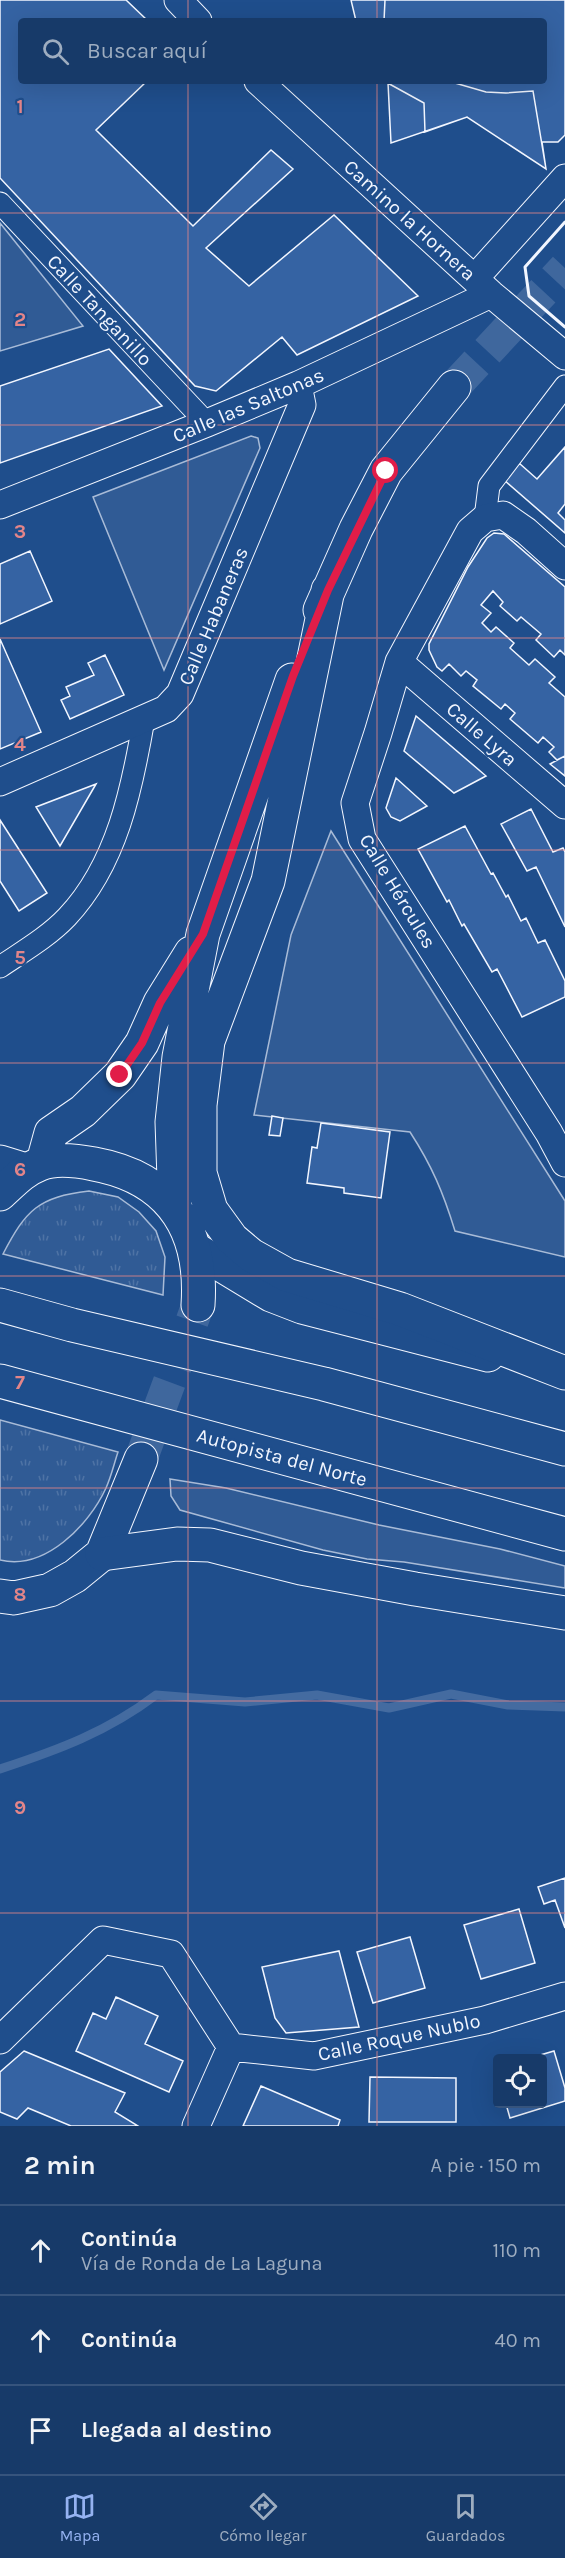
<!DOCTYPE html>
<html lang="es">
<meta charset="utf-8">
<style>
:root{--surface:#173a69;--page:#244571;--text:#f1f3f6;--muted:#9eadc0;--line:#36547d;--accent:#95b2f1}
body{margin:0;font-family:Karla,sans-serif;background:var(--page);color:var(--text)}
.controls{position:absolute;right:18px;bottom:18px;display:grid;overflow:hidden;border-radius:6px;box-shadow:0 6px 24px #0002}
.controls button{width:54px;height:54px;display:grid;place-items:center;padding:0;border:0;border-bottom:2px solid var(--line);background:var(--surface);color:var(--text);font:30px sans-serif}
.stop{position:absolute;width:18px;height:18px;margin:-14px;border:4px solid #e11d48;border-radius:50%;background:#fff}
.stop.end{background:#e11d48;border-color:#fff;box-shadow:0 2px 6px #0008}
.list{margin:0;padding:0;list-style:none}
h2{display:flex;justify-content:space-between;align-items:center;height:78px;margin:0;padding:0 24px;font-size:26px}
h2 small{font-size:20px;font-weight:400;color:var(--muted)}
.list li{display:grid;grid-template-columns:39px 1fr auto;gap:18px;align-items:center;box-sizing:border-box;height:90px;padding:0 24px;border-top:2px solid var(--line)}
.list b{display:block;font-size:22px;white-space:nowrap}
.list p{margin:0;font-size:20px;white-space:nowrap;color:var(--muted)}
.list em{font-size:20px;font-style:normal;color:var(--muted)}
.icon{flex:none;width:33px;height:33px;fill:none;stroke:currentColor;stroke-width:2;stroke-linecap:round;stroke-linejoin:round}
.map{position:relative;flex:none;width:565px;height:2126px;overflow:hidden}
.search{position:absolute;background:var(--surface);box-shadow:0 6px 24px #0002;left:18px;right:18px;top:18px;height:66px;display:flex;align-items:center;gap:15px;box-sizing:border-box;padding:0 21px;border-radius:6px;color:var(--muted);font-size:22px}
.sheet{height:348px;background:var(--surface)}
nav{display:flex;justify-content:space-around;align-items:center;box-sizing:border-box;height:84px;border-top:2px solid var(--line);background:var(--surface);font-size:16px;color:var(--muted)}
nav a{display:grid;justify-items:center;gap:3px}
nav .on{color:var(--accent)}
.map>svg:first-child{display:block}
</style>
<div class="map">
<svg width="565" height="2126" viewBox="0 0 565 2126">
<defs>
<pattern id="grass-tufts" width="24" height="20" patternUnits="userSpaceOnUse" patternTransform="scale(1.5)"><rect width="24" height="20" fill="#305b95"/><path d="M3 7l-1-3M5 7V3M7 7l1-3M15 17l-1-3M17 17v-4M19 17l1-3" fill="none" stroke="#4e73a5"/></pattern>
</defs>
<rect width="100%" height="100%" fill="#1f4e8c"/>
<path fill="url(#grass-tufts)" stroke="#a8bbd7" stroke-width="1.5" d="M 89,1191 L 118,1197 L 139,1212 L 156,1231 L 165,1257 L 163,1295 L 3,1254 C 26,1210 38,1197 89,1191 Z
M 0,1420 L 118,1452 C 114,1464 111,1477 106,1488 C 89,1525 45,1571 0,1560 Z"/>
<path fill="#305b95" stroke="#a8bbd7" stroke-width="1.5" d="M 0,223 L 83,326 L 0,351 Z
M 251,436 L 258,438 L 260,448 L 164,670 L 93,497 Z
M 331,831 L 565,1201 L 565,1257 L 455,1231 C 443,1192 432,1166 410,1132 L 254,1115 L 291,935 Z
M 170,1479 L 226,1488 L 379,1525 L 500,1549 L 565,1566 L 565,1588 L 404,1562 L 367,1559 L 323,1550 L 180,1510 L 171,1496 Z"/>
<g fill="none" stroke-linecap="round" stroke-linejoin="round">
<path stroke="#446ba0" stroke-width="9" d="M 0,1769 C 58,1750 107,1732 156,1695 L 245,1702 L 317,1695 L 389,1708 L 451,1694 L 508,1705 L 565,1707"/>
</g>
<path fill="#3563a3" stroke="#f2f6ff" stroke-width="1.5" d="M 0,0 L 126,0 L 148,21 L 21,21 L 21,81 L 147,81 L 96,130 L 193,226 L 271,150 L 293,169 L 206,248 L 249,286 L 334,215 L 418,296 L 297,355 L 282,337 L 216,391 L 195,386 L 0,178 Z
M 351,0 L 565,0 L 565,135 L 558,142 L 542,142 L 546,169 L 467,117 L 391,143 L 388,83 L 384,81 L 544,81 L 544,21 L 356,21 Z
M 351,0 L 385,0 L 384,21 L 356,21 Z
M 384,81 L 448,81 L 486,92 L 506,93 L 533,91 L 546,169 L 467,117 L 425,132 L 424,103 Z
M 109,349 L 162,406 L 0,463 L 0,386 Z
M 565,447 L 565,504 L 558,513 L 565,520 L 565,533 L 504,480 L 519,463 L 537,479 Z
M 494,533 L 504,534 L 565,587 L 565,655 L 560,650 L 554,657 L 536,640 L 541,634 L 521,617 L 517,621 L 500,606 L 503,602 L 493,591 L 481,605 L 491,613 L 482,623 L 491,632 L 496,627 L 514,643 L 510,648 L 529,665 L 535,659 L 555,677 L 549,683 L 565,697 L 565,756 L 557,760 L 549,752 L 554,747 L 543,737 L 538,743 L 510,719 L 515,713 L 505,704 L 501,709 L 473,686 L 477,680 L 466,671 L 461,676 L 449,664 L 442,671 L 437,667 L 429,650 L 429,644 L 468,567 L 487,538 Z
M 30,551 L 52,601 L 0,624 L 0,564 Z
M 0,639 L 41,732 L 0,749 Z
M 105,655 L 124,695 L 70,719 L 61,700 L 70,696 L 66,687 L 94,675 L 88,663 Z
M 416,716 L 486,776 L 454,793 L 404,751 Z
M 565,756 L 565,776 L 550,764 Z
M 396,778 L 427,806 L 400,821 L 391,817 L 386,808 Z
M 96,784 L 60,846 L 36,807 Z
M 531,809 L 553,852 L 563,848 L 565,852 L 565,927 L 536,867 L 527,871 L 501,824 Z
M 0,820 L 47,893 L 19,911 L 0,881 Z
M 465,826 L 491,874 L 493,873 L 506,897 L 508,895 L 521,921 L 526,918 L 538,943 L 545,940 L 565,981 L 565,997 L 522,1017 L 497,969 L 492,972 L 464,924 L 462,926 L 449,900 L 447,902 L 418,849 Z
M 272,1116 L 283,1118 L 280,1136 L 269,1135 Z
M 321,1123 L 390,1132 L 381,1198 L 344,1193 L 344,1188 L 307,1183 L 312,1147 L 317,1148 Z
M 565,1878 L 565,1928 L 555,1900 L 544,1904 L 538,1887 Z
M 519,1909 L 535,1963 L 481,1979 L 464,1925 Z
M 410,1937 L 425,1988 L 373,2003 L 357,1952 Z
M 339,1951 L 359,2027 L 286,2033 L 275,2018 L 262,1967 Z
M 116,1997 L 158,2016 L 145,2044 L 183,2061 L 169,2092 L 76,2051 L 93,2013 L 106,2019 Z
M 24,2051 L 125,2093 L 115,2112 L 138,2126 L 71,2126 L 28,2108 L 17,2119 L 0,2112 L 0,2072 Z
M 554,2051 L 565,2088 L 565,2101 L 510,2118 L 506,2104 L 542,2104 L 542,2058 L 530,2058 Z
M 370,2077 L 456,2078 L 456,2122 L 369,2122 Z
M 261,2086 L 340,2120 L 338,2126 L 243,2126 Z"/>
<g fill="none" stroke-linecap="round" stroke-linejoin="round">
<path stroke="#3f679d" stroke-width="33" stroke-dasharray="33 16" stroke-linecap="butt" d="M 454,387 L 565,268
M 141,1459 L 198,1305"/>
<defs>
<path id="pedestrian" d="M 0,203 L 200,416
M 485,518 L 489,486 L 565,386
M 0,967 C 22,952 48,937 67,917 C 117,864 132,789 144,719"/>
<path id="minor" d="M 178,0 L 198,21
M 258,81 L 491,294 L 565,356
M 475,278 L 565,178
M 0,505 L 207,423 L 298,385 L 491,294
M 565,566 L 526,531 L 503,515 L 485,518 L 470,531 L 399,662 L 378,733 L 355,803 L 362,839 L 549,1133 L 565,1163
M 399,662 L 565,805
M 0,782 L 166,709 L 180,694 L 302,405 L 298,385
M 0,2040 L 103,1940 L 171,1954 L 231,2047 L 314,2056 L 485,2020 L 565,1996
M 196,2126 L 231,2047"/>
<path id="tertiary" d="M 195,1249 L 271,1295 L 302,1307 L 488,1355"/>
<path id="secondary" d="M 0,1162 L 26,1170"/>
<path id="primary" d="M 328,590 L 268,881 L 208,1041 L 200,1105 L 200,1173 L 211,1210 L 232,1239 L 251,1255 L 287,1275 L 400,1309 L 565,1373
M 320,610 L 356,529 L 386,471 L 454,387
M 43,1162 L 51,1133 L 83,1111 L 120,1075 L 142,1043 L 160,1003 L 191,953
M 0,1194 C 13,1182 24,1170 40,1164 C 55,1158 79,1161 94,1164 C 171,1178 203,1230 198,1305
M 175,1208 L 172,1122 L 179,1057 L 203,934 L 292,680
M 0,1596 L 14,1598 L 50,1590 L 75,1576 L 102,1554 L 141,1459"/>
<path id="motorway" d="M 0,1305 L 72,1325 L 324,1384 L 565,1449
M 0,1381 L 565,1534
M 102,1554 L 177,1544 L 210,1545 L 301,1568 L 415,1589 L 565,1613"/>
</defs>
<use href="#pedestrian" stroke="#f2f6ff" stroke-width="23"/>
<use href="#minor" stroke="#f2f6ff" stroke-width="29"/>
<use href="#tertiary" stroke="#f2f6ff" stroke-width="35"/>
<use href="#secondary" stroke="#f2f6ff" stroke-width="35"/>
<use href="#primary" stroke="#f2f6ff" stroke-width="35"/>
<use href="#motorway" stroke="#f2f6ff" stroke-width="35"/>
<use href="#pedestrian" stroke="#1f4e8c" stroke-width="21"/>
<use href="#minor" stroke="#1f4e8c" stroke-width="27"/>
<use href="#tertiary" stroke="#1f4e8c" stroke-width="33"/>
<use href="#secondary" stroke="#1f4e8c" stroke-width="33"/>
<use href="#primary" stroke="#1f4e8c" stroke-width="33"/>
<use href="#motorway" stroke="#1f4e8c" stroke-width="33"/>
<path stroke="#f2f6ff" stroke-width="3" d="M 565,222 L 525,267 L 529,296 L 565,327"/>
</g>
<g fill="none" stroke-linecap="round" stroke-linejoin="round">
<path stroke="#e11d48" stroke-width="8" d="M 120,1075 L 142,1043 L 160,1003 L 203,934 L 293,676 L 328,590 L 386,471"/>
</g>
<path fill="none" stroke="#e38589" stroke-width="1.5" stroke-opacity="0.55" d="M 188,0 L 188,21M 377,0 L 377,21M 188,81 L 188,2126M 377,81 L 377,2126M 0,213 L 565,213M 0,425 L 565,425M 0,638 L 565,638M 0,850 L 565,850M 0,1063 L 565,1063M 0,1276 L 565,1276M 0,1488 L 565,1488M 0,1701 L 565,1701M 0,1913 L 565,1913"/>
<g text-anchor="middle" stroke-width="4.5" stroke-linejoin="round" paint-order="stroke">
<g font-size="20" fill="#f2f6ff" stroke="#1f4e8c">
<text transform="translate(410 220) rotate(42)" y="7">Camino la Hornera</text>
<text transform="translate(100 310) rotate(47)" y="7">Calle Tanganillo</text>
<text transform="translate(248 405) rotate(-23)" y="7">Calle las Saltonas</text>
<text transform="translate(213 616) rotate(-67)" y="7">Calle Habaneras</text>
<text transform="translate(482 734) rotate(41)" y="7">Calle Lyra</text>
<text transform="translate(398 891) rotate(59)" y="7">Calle Hércules</text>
<text transform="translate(282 1457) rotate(15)" y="7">Autopista del Norte</text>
<text transform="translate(399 2037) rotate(-12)" y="7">Calle Roque Nublo</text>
</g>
</g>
<g font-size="20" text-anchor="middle" font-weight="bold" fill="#e38589" stroke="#1f4e8c" stroke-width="4.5" stroke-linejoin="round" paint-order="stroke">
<text x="20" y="113">1</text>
<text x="20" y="326">2</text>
<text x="20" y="538">3</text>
<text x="20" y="751">4</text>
<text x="20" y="964">5</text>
<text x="20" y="1176">6</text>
<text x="20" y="1389">7</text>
<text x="20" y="1601">8</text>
<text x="20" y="1814">9</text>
</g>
</svg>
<div class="controls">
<button><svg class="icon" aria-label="locate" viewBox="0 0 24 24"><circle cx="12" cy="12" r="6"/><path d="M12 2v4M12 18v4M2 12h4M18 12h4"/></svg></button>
</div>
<div class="stop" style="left:386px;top:471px"></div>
<div class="stop end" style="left:120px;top:1075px"></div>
<div class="search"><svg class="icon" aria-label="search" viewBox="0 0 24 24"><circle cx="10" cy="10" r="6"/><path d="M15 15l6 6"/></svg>Buscar aquí</div>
</div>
<section class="sheet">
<h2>2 min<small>A pie · 150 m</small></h2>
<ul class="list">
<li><svg class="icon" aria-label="ahead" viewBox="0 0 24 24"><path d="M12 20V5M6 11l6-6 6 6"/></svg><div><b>Continúa</b><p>Vía de Ronda de La Laguna</p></div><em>110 m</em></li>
<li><svg class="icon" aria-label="ahead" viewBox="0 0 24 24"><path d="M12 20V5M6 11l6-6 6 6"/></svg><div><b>Continúa</b></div><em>40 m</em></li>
<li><svg class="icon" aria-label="arrive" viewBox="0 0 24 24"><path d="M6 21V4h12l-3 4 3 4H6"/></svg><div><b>Llegada al destino</b></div></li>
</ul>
</section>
<nav>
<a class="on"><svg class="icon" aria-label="map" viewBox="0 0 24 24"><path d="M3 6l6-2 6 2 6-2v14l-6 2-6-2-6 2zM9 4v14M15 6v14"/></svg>Mapa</a>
<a><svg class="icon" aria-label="directions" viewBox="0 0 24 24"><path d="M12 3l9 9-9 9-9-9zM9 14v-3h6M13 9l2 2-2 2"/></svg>Cómo llegar</a>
<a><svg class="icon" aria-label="saved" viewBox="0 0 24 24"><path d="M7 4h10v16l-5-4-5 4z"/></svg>Guardados</a>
</nav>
